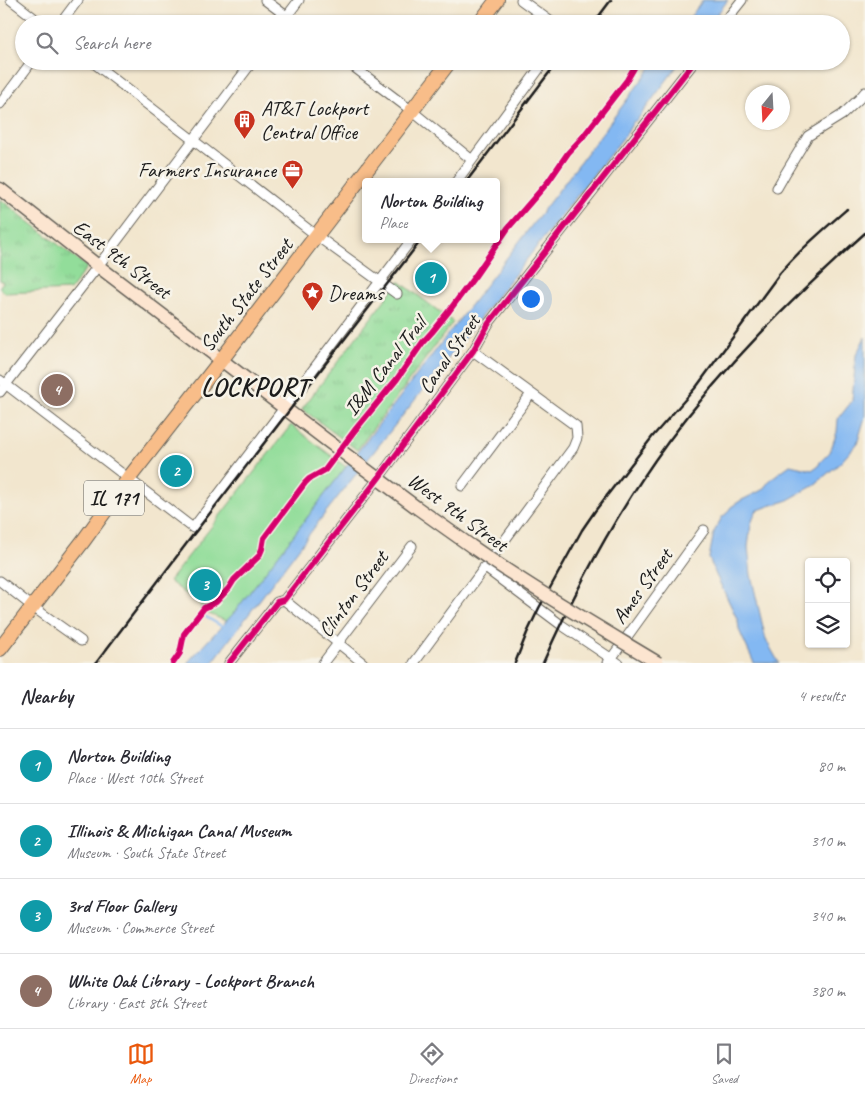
<!DOCTYPE html>
<meta charset="utf-8">
<style>
:root{--surface:#fff;--page:#f2f2f3;--text:#2b2b33;--muted:#7c7c81;--line:#e1e1e2;--accent:#ea580c}
body{margin:0;font-family:Caveat,sans-serif;background:var(--page);color:var(--text)}
.controls{position:absolute;right:15px;bottom:15px;display:grid;overflow:hidden;border-radius:5px;box-shadow:0 1px 4px #0004}
.controls button{width:45px;height:45px;display:grid;place-items:center;padding:0;border:0;border-bottom:1px solid var(--line);background:var(--surface);color:var(--text);font:25px sans-serif}
.compass{position:absolute;left:745px;top:85px;width:45px;height:45px;border-radius:50%;background:var(--surface);box-shadow:0 1px 4px #0004;rotate:198deg}
.you{position:absolute;left:530px;top:298px;width:18px;height:18px;margin:-12px;border:4px solid #fff;border-radius:50%;background:#1a73e8;box-shadow:0 0 0 8px #1a73e833}
.badge{display:grid;place-items:center;width:32px;height:32px;border-radius:50%;background:var(--accent);color:#fff;font-size:16px;font-weight:700}
.pin{position:absolute;translate:-50% -50%;border:2px solid #fff;box-shadow:0 1px 5px #0006}
.popup{position:absolute;left:362px;top:178px;width:138px;height:65px;box-sizing:border-box;display:grid;place-content:center;border-radius:5px;background:var(--surface);filter:drop-shadow(0 1px 4px #0005);font-size:16px;white-space:nowrap;color:var(--muted)}
.popup b{font-size:19px;color:var(--text)}
.popup::after{content:'';position:absolute;left:50%;top:100%;margin-left:-10px;border:10px solid transparent;border-top-color:var(--surface)}
.list{margin:0;padding:0;list-style:none}
h2{display:flex;justify-content:space-between;align-items:center;height:65px;margin:0;padding:0 20px;font-size:21px}
h2 small{font-size:16px;font-weight:400;color:var(--muted)}
.list li{display:grid;grid-template-columns:32px 1fr auto;gap:15px;align-items:center;box-sizing:border-box;height:75px;padding:0 20px;border-top:1px solid var(--line)}
.list b{display:block;font-size:19px;white-space:nowrap}
.list p{margin:0;font-size:16px;white-space:nowrap;color:var(--muted)}
.list em{font-size:16px;font-style:normal;color:var(--muted)}
.icon{flex:none;width:28px;height:28px;fill:none;stroke:currentColor;stroke-width:2;stroke-linecap:round;stroke-linejoin:round}
.map{position:relative;flex:none;width:865px;height:663px;overflow:hidden}
.search{position:absolute;background:var(--surface);box-shadow:0 1px 4px #0004;left:15px;right:15px;top:15px;height:55px;display:flex;align-items:center;gap:12px;box-sizing:border-box;padding:0 18px;border-radius:28px;color:var(--muted);font-size:19px}
.sheet{height:365px;background:var(--surface)}
nav{display:flex;justify-content:space-around;align-items:center;box-sizing:border-box;height:70px;border-top:1px solid var(--line);background:var(--surface);font-size:14px;color:var(--muted)}
nav a{display:grid;justify-items:center;gap:2px}
nav .on{color:var(--accent)}
.map>svg:first-child{display:block}
</style>
<div class="map">
<svg width="865" height="663" viewBox="0 0 865 663">
<defs>
<pattern id="grass-tufts" width="24" height="20" patternUnits="userSpaceOnUse" patternTransform="scale(1.25)"><rect width="24" height="20" fill="#92dd9a"/><path d="M3 7l-1-3M5 7V3M7 7l1-3M15 17l-1-3M17 17v-4M19 17l1-3" fill="none" stroke="#7dbd84"/></pattern>
</defs>
<rect width="100%" height="100%" fill="#f7f3e8"/>
<filter id="ink" filterUnits="userSpaceOnUse"><feTurbulence type="fractalNoise" baseFrequency=".02" numOctaves="2"/><feDisplacementMap in="SourceGraphic" scale="10" xChannelSelector="R" yChannelSelector="G"/><feConvolveMatrix kernelMatrix="1 2 1 2 8 2 1 2 1" color-interpolation-filters="sRGB"/></filter>
<filter id="wash" filterUnits="userSpaceOnUse"><feTurbulence type="fractalNoise" baseFrequency=".0096" numOctaves="4" result="noise"/><feDisplacementMap in="SourceGraphic" scale="20" xChannelSelector="R" yChannelSelector="G"/><feGaussianBlur stdDeviation="1.12" result="paint"/><feColorMatrix in="noise" values="0 0 0 0 0 0 0 0 0 0 0 0 0 0 0 0 0 1.4 0 .05"/><feComposite in="paint" operator="in"/></filter>
<g filter="url(#wash)">
<rect width="100%" height="100%" fill="#f2e6ce"/>
<path fill="url(#grass-tufts)" stroke="#577c5b" d="M 0,199 L 87,267 L 70,290 L 5,293 L 0,289 L 0,286 L 3,282 L 0,280 Z
M 399,281 L 453,322 L 357,450 L 302,409 Z"/>
<path fill="#92dd9a" stroke="#577c5b" d="M 291,425 L 346,467 L 233,614 L 226,621 L 202,611 L 200,609 L 202,606 L 169,581 Z"/>
<path fill="#83b8f2" stroke="#506a87" d="M 703,0 L 728,0 L 710,24 L 685,24 Z
M 656,61 L 681,61 L 637,120 L 633,122 L 627,133 L 326,512 L 212,663 L 187,663 L 233,614 L 575,169 Z
M 865,337 L 865,417 L 857,444 L 840,463 L 813,486 L 786,501 L 769,506 L 756,511 L 751,524 L 748,547 L 751,575 L 766,640 L 779,663 L 754,663 L 739,630 L 738,621 L 731,606 L 716,575 L 709,558 L 714,532 L 722,517 L 726,514 L 731,507 L 740,501 L 762,490 L 772,478 L 790,465 L 812,470 L 819,465 L 820,462 L 830,452 L 837,432 L 838,419 L 852,401 L 856,355 Z"/>
<g fill="none" stroke-linecap="round" stroke-linejoin="round">
<path stroke="#83b8f2" stroke-width="2.5" d="M 201,614 L 223,627"/>
</g>
</g>
<g filter="url(#ink)">
<g fill="none" stroke-linecap="round" stroke-linejoin="round">
<defs>
<path id="street" d="M 11,0 L 42,24
M 265,0 L 297,24
M 521,0 L 554,24
M 60,24 L 78,0
M 281,24 L 299,0
M 723,24 L 742,0
M 91,61 L 317,236 L 397,294
M 346,61 L 412,111 L 472,160
M 0,104 L 32,61
M 456,182 L 539,69
M 777,188 L 785,174 L 808,136 L 842,115 L 859,99 L 865,92
M 0,380 L 193,528 L 412,239
M 0,392 L 98,266 L 253,61
M 462,486 L 531,394
M 484,567 L 560,624 L 618,663
M 0,581 L 33,607 L 81,641
M 284,600 L 363,663
M 229,663 L 277,602 L 284,600 L 378,479 L 473,351 L 489,323 L 695,61
M 323,663 L 412,546
M 414,663 L 573,448 L 577,438 L 576,426 L 473,351
M 608,663 L 704,530"/>
<path id="secondary" d="M 0,189 L 98,266 L 325,439 L 416,507 L 471,546"/>
<path id="primary" d="M 479,24 L 497,0
M 0,649 L 84,540 L 129,478 L 222,359 L 450,61"/>
</defs>
<use href="#street" stroke="#67635a" stroke-width="11"/>
<use href="#secondary" stroke="#67635a" stroke-width="15"/>
<use href="#primary" stroke="#67635a" stroke-width="16"/>
<use href="#street" stroke="#fff" stroke-width="9"/>
<use href="#secondary" stroke="#fce5d0" stroke-width="12"/>
<use href="#primary" stroke="#f8bd89" stroke-width="14"/>
<path stroke="#1c1c1c" stroke-width="2.5" d="M 593,24 L 611,0
M 466,182 L 558,61
M 96,663 L 193,535 L 422,239
M 515,663 L 527,633 L 539,608 L 582,530 L 595,511 L 653,436 L 697,386 L 780,273 C 800,250 823,230 847,209
M 543,663 C 577,586 618,510 668,442 C 725,365 794,297 865,233"/>
<defs>
<path id="secondary-bridge" d="M 471,546 C 531,588 595,625 658,663"/>
</defs>
<use href="#secondary-bridge" stroke="#67635a" stroke-width="15" stroke-linecap="butt"/>
<use href="#secondary-bridge" stroke="#fce5d0" stroke-width="12"/>
<defs>
<path id="cycleway" d="M 173,663 L 180,653 L 184,634 L 204,608 L 216,602 L 229,588 L 234,580 L 259,556 L 262,549 L 264,538 L 305,483 L 309,479 L 325,470 L 355,430 L 397,379 L 423,342 L 432,332 L 449,311 L 475,276 L 508,228 L 548,182 L 568,153 L 582,138 L 627,80 L 638,61
M 229,663 L 277,602 L 284,600 L 378,479 L 473,351 L 489,323 L 695,61"/>
</defs>
<use href="#cycleway" stroke="#f7f3e8" stroke-width="9"/>
<use href="#cycleway" stroke="#d6006c" stroke-width="6"/>
</g>
</g>
<defs>
<symbol id="building-pin" viewBox="-11 -11 22 30"><path d="M0 17L-7.5 6A9.5 9.5 0 1 1 7.5 6Z" fill="#c8321e" stroke="#f7f3e8"/><path d="M-4-6H4V6H1V3H-1V6H-4ZM-2.5-4.3h1.7v1.8h-1.7ZM.8-4.3h1.7v1.8H.8ZM-2.5-1h1.7V.8h-1.7ZM.8-1h1.7V.8H.8Z" fill="#fff"/></symbol>
<symbol id="office-pin" viewBox="-11 -11 22 30"><path d="M0 17L-7.5 6A9.5 9.5 0 1 1 7.5 6Z" fill="#c8321e" stroke="#f7f3e8"/><path d="M-6-3h4V-5.5h4V-3h4V5H-6ZM-1-4.5V-3h2v-1.5ZM-6 0V1H6V0Z" fill="#fff"/></symbol>
<symbol id="sight-pin" viewBox="-11 -11 22 30"><path d="M0 17L-7.5 6A9.5 9.5 0 1 1 7.5 6Z" fill="#c8321e" stroke="#f7f3e8"/><path d="M0-6L1.8-2.2L6-1.7L2.9 1.2L3.7 5.4L0 3.3L-3.7 5.4L-2.9 1.2L-6-1.7L-1.8-2.2Z" fill="#fff"/></symbol>
</defs>
<g fill-rule="evenodd">
<use href="#building-pin" x="232" y="108" width="25" height="34"/>
<use href="#office-pin" x="280" y="158" width="25" height="34"/>
<use href="#sight-pin" x="300" y="280" width="25" height="34"/>
</g>
<g text-anchor="middle" stroke-width="5" stroke-linejoin="round" paint-order="stroke">
<rect fill="#f7f3e8" stroke="#5e5c59" stroke-width="1" x="84" y="480.5" width="60" height="35" rx="4"/>
<g font-size="20" font-weight="bold" fill="#1c1c1c">
<text x="114" y="505">IL 171</text>
</g>
<g font-size="21" fill="#1c1c1c" stroke="#f7f3e8" text-anchor="start">
<text x="261" y="115">AT&amp;T Lockport<tspan x="261" dy="24">Central Office</tspan></text>
<text x="276" y="177" text-anchor="end">Farmers Insurance</text>
<text x="328" y="300">Dreams</text>
</g>
<g font-size="21" fill="#1c1c1c" stroke="#f7f3e8">
<text transform="translate(122 259) rotate(37)" y="7">East 9th Street</text>
<text transform="translate(246 295) rotate(-52)" y="7">South State Street</text>
<text transform="translate(449 354) rotate(-55)" y="7">Canal Street</text>
<text transform="translate(385 366) rotate(-52)" y="7">I&amp;M Canal Trail</text>
<text transform="translate(458 512) rotate(36)" y="7">West 9th Street</text>
<text transform="translate(642 586) rotate(-54)" y="7">Ames Street</text>
<text transform="translate(353 594) rotate(-53)" y="7">Clinton Street</text>
</g>
<g font-size="26" font-weight="bold" letter-spacing="1" fill="#1c1c1c" stroke="#f7f3e8">
<text x="255" y="395">LOCKPORT</text>
</g>
</g>
</svg>
<div class="controls">
<button><svg class="icon" aria-label="locate" viewBox="0 0 24 24"><circle cx="12" cy="12" r="6"/><path d="M12 2v4M12 18v4M2 12h4M18 12h4"/></svg></button>
<button><svg class="icon" aria-label="layers" viewBox="0 0 24 24"><path d="M12 4l9 5-9 5-9-5zM3 14l9 5 9-5"/></svg></button>
</div>
<svg class="compass" viewBox="-18 -18 36 36"><path d="M0-13l5 13h-10z" fill="#e53935"/><path d="M0 13l5-13h-10z" fill="#7c7c81"/></svg>
<div class="you"></div>
<div class="pin badge" style="left:431px;top:278px;background:#0f9aa8">1</div>
<div class="popup"><b>Norton Building</b>Place</div>
<div class="pin badge" style="left:176px;top:471px;background:#0f9aa8">2</div>
<div class="pin badge" style="left:205px;top:585px;background:#0f9aa8">3</div>
<div class="pin badge" style="left:57px;top:390px;background:#8d6e63">4</div>
<div class="search"><svg class="icon" aria-label="search" viewBox="0 0 24 24"><circle cx="10" cy="10" r="6"/><path d="M15 15l6 6"/></svg>Search here</div>
</div>
<section class="sheet">
<h2>Nearby<small>4 results</small></h2>
<ul class="list">
<li><span class="badge" style="background:#0f9aa8">1</span><div><b>Norton Building</b><p>Place · West 10th Street</p></div><em>80 m</em></li>
<li><span class="badge" style="background:#0f9aa8">2</span><div><b>Illinois &amp; Michigan Canal Museum</b><p>Museum · South State Street</p></div><em>310 m</em></li>
<li><span class="badge" style="background:#0f9aa8">3</span><div><b>3rd Floor Gallery</b><p>Museum · Commerce Street</p></div><em>340 m</em></li>
<li><span class="badge" style="background:#8d6e63">4</span><div><b>White Oak Library - Lockport Branch</b><p>Library · East 8th Street</p></div><em>380 m</em></li>
</ul>
</section>
<nav>
<a class="on"><svg class="icon" aria-label="map" viewBox="0 0 24 24"><path d="M3 6l6-2 6 2 6-2v14l-6 2-6-2-6 2zM9 4v14M15 6v14"/></svg>Map</a>
<a><svg class="icon" aria-label="directions" viewBox="0 0 24 24"><path d="M12 3l9 9-9 9-9-9zM9 14v-3h6M13 9l2 2-2 2"/></svg>Directions</a>
<a><svg class="icon" aria-label="saved" viewBox="0 0 24 24"><path d="M7 4h10v16l-5-4-5 4z"/></svg>Saved</a>
</nav>
